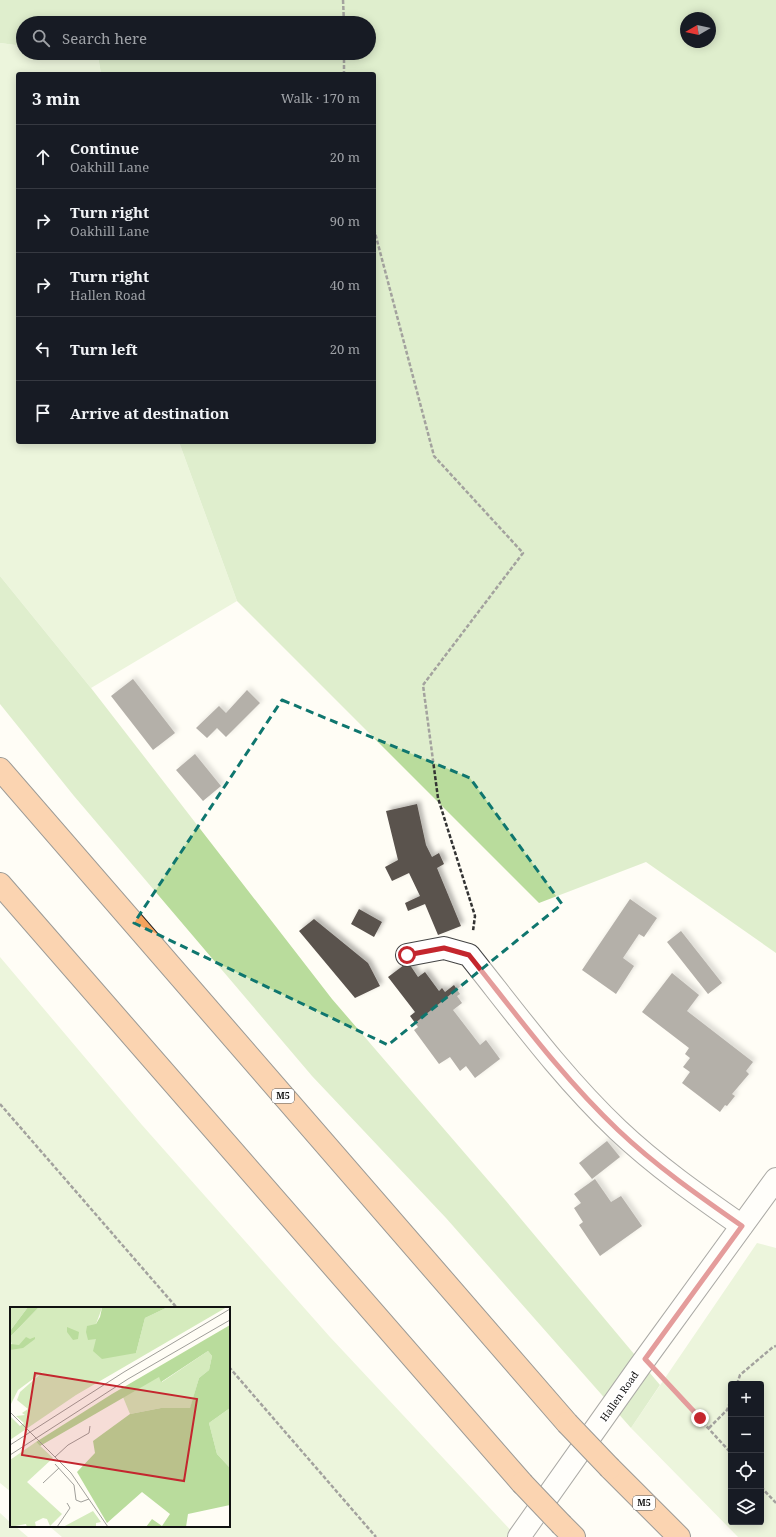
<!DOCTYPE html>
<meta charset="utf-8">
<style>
:root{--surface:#171b24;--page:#242831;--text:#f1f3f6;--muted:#9ea1a6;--line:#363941}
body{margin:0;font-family:"Noto Serif",serif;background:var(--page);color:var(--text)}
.controls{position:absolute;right:12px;bottom:12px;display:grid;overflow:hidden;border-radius:4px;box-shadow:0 2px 10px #0003}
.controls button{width:36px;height:36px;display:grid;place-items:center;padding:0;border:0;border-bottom:1px solid var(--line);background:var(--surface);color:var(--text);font:20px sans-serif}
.compass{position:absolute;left:680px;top:12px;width:36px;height:36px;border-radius:50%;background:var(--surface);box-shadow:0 2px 10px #0003;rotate:261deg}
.stop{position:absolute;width:12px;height:12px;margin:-9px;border:3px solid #c4262e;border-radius:50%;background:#fff}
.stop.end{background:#c4262e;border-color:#fff;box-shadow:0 1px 4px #0008}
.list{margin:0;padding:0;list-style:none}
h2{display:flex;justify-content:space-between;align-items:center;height:52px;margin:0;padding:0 16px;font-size:17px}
h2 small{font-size:13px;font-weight:400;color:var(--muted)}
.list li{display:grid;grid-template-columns:26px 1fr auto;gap:12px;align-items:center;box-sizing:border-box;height:64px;padding:0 16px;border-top:1px solid var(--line)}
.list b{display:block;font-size:15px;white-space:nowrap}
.list p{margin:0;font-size:13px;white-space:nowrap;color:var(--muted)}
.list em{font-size:13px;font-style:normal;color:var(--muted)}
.icon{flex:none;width:22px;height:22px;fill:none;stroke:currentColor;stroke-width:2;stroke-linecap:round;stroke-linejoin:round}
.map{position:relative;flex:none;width:776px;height:1537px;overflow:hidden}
.search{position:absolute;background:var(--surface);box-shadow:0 2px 10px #0003;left:16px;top:16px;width:360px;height:44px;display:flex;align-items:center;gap:10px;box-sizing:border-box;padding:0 14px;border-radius:22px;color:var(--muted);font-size:15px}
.panel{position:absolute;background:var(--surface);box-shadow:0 2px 10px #0003;left:16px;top:72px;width:360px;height:372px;border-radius:4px}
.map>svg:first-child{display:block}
</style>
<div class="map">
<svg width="776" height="1537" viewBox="0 0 776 1537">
<defs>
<filter id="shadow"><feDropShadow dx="3.5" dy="-3.5" stdDeviation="2" flood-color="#0004"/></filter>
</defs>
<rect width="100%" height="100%" fill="#fffdf5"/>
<path fill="#d5ebbd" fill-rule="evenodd" d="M 0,43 L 23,46 L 23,53 L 77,53 L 98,56 L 101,74 L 18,74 L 18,442 L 179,442 L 237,601 L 91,688 L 0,576 Z
M 0,957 L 142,1125 L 330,1337 L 517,1537 L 62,1537 L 49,1526 L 229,1526 L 229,1308 L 11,1308 L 11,1492 L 0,1483 Z
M 757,1243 L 776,1248 L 776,1537 L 738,1537 L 631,1428 ZM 731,1384 L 761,1384 L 761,1522 L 731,1522 Z
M 0,1513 L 11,1523 L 11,1526 L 15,1526 L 28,1537 L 0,1537 Z"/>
<path fill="#b9dc9c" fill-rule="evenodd" d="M 0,0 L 776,0 L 776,953 L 646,862 L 539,903 L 237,601 L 179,442 L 374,442 L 374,74 L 101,74 L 98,56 L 77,53 L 369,53 L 369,23 L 23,23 L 23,46 L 0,43 ZM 686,18 L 710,18 L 710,42 L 686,42 Z
M 0,576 L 91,688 L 332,999 L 506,1201 L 660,1385 L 631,1428 L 446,1218 L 312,1076 L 74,796 L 0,704 Z"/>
<path fill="#5a524d" filter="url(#shadow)" d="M 133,679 L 175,733 L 153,750 L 111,696 Z
M 247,690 L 260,703 L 226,737 L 217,728 L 207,738 L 196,728 L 219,706 L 226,713 Z
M 195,754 L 221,786 L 203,801 L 176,770 Z
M 417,804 L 426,845 L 432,857 L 439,853 L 444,864 L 437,868 L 461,926 L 438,935 L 425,904 L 408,911 L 405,903 L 420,896 L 409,873 L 392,881 L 385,867 L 398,860 L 386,811 Z
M 630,899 L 657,918 L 644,937 L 639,934 L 623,958 L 634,966 L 616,994 L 582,970 Z
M 359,909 L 382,922 L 374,937 L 351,924 Z
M 314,919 L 368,963 L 380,986 L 355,998 L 299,931 Z
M 681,931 L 722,983 L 708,994 L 667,942 Z
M 408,962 L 418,977 L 425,972 L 439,991 L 442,988 L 445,992 L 454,985 L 460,994 L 457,996 L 462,1003 L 453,1010 L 480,1045 L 486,1040 L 500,1059 L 475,1078 L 466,1066 L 460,1071 L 450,1057 L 439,1064 L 414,1030 L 418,1027 L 410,1016 L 415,1012 L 388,977 Z
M 672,973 L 699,995 L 687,1011 L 753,1062 L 746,1071 L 749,1074 L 732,1094 L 735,1096 L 727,1106 L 725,1105 L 720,1112 L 682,1083 L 690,1072 L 683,1067 L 690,1058 L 685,1054 L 689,1048 L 642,1012 Z
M 607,1141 L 620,1157 L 592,1179 L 579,1163 Z
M 595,1179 L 611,1202 L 621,1196 L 642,1226 L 600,1256 L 579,1225 L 583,1222 L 574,1208 L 581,1203 L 574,1194 Z"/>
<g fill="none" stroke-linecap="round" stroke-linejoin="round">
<defs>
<path id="minor" d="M 407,955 L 444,948 L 469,955 C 516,1014 562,1077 618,1130 C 656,1166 699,1196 742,1226
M 519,1537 L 640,1366 L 776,1179"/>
<path id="highway" d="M 0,769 L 567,1423
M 0,884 L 522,1483
M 610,1468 L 679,1537
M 562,1525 L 574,1537"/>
</defs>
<use href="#minor" stroke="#444" stroke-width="24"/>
<use href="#highway" stroke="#222" stroke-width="24"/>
<path stroke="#333" stroke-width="2.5" stroke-dasharray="4 2" stroke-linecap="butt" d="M 343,0 L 344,23
M 344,53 L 344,74
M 374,229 L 434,456 L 523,553 L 423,685 L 438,798 L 475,916 L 473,931
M 0,1104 L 177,1308
M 229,1367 L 376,1537
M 662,1378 L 731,1453
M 737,1384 L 740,1375 L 773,1347 L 776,1346
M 709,1428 L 727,1410 L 731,1400
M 761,1487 L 776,1503"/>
<use href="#minor" stroke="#fff" stroke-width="22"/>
<use href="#highway" stroke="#f5a25d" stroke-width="22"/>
<defs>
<path id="highway-bridge" d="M 567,1423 L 610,1468
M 522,1483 L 562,1525"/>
</defs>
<use href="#highway-bridge" stroke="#222" stroke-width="24" stroke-linecap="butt"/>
<use href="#highway-bridge" stroke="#f5a25d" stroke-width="22"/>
</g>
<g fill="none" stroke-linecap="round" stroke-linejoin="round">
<path stroke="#c4262e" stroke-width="5" d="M 407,955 L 444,948 L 469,955 C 516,1014 562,1077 618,1130 C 656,1166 699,1196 742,1226 L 645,1359 L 700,1418"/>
</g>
<path d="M0 0H776V1537H0ZM 282,700 L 470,778 L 562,904 L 388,1045 L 134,923 Z" fill="#fffdf5" fill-opacity=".55" fill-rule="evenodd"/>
<path fill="none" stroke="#0f766e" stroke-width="3" stroke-dasharray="8 5" stroke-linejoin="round" d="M 282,700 L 470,778 L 562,904 L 388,1045 L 134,923 Z"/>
<g text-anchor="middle" stroke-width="4" stroke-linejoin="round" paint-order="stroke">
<g fill="#fff" stroke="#585858" stroke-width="1">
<rect x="272" y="1089" width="22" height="14" rx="3"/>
<rect x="633" y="1496" width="22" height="14" rx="3"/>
</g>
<g font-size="9" font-weight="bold" fill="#111">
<text x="283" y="1099">M5</text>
<text x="644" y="1506">M5</text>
</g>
<g font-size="10" fill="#111" stroke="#fff">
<text transform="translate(619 1396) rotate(-55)" y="4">Hallen Road</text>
</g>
</g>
<g transform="translate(10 1307)">
<rect width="220" height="220" fill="#fffdf5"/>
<path d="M 0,0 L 18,0 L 0,24 ZM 29,0 L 92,1 L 86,17 L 86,31 L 126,46 L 135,11 L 158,0 L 217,0 L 66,88 L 0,133 L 0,109 L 10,119 L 14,116 L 6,109 L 15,108 L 12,106 L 18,102 L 7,93 L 10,85 L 35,63 L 8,83 L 0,99 L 0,43 L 9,38 L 2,39 L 0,30 ZM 198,44 L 202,49 L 199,63 L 189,71 L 180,102 L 151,101 L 120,107 L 113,90 L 149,69 L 152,75 ZM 220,101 L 220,161 L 207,147 L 199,116 ZM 26,135 L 43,151 L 17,175 L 52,207 L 40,219 L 37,212 L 33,211 L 25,215 L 26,220 L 17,220 L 16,217 L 0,220 L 0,153 ZM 83,204 L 91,215 L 86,216 L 86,220 L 53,220 Z" fill="#d5ebbd"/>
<path d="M 18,0 L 29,0 L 0,30 L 0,24 ZM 89,0 L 158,0 L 135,11 L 126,46 L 92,52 L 83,44 L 86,32 L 78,33 L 76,25 L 77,19 L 86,17 L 90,10 L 92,1 ZM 220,18 L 220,101 L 199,116 L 207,147 L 220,161 L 220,198 L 178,207 L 176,220 L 136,220 L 142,212 L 152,219 L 160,207 L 132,185 L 97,216 L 67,165 L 85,146 L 83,134 L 120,107 L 151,101 L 180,101 L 189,71 L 199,63 L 202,49 L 198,44 L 151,75 L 149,70 L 30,139 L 26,135 L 102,87 ZM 57,20 L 69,25 L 68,32 L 63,33 L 57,25 ZM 16,30 L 20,32 L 25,30 L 25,32 L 13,41 L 0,43 L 0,37 L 9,38 Z" fill="#b9dc9c"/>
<path fill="none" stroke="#a09f9a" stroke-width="1" d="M 0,105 L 61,166 L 98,220M 0,138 L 114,65 L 220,2M 0,148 L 118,72 L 220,13M 45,150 L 58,138 L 79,126 L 80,119M 45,157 L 64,178 L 66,193 L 71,195 L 79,192M 33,176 L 49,161M 47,220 L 60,201 L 57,196"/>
<path fill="#c4262e" fill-opacity="0.15" stroke="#c4262e" stroke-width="2" d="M 25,66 L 187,92 L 174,174 L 12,148 Z"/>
<rect width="220" height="220" fill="none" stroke="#111" stroke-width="2"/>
</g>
</svg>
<div class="controls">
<button>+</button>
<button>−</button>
<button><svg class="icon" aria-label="locate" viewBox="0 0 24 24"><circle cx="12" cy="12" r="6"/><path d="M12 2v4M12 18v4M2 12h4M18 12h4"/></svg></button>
<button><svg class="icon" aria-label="layers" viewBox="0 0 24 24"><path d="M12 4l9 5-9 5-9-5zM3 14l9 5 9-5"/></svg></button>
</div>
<svg class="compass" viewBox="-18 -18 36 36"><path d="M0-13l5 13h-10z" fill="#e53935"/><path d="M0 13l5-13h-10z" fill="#9ea1a6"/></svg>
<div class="stop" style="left:407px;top:955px"></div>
<div class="stop end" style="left:700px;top:1418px"></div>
<div class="search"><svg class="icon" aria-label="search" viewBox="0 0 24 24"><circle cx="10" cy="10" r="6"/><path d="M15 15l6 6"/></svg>Search here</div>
<section class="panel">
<h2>3 min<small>Walk · 170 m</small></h2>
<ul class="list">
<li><svg class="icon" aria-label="ahead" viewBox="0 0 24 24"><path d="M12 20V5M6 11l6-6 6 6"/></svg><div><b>Continue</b><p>Oakhill Lane</p></div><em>20 m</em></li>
<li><svg class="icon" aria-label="right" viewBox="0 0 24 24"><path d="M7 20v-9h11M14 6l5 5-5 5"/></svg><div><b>Turn right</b><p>Oakhill Lane</p></div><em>90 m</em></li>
<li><svg class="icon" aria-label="right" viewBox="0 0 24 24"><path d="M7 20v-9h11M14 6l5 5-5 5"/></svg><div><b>Turn right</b><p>Hallen Road</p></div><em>40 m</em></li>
<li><svg class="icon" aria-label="left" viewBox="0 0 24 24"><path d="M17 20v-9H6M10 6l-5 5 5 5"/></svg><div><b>Turn left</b></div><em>20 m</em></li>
<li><svg class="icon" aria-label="arrive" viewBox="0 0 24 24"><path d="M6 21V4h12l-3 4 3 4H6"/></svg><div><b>Arrive at destination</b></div></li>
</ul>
</section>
</div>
